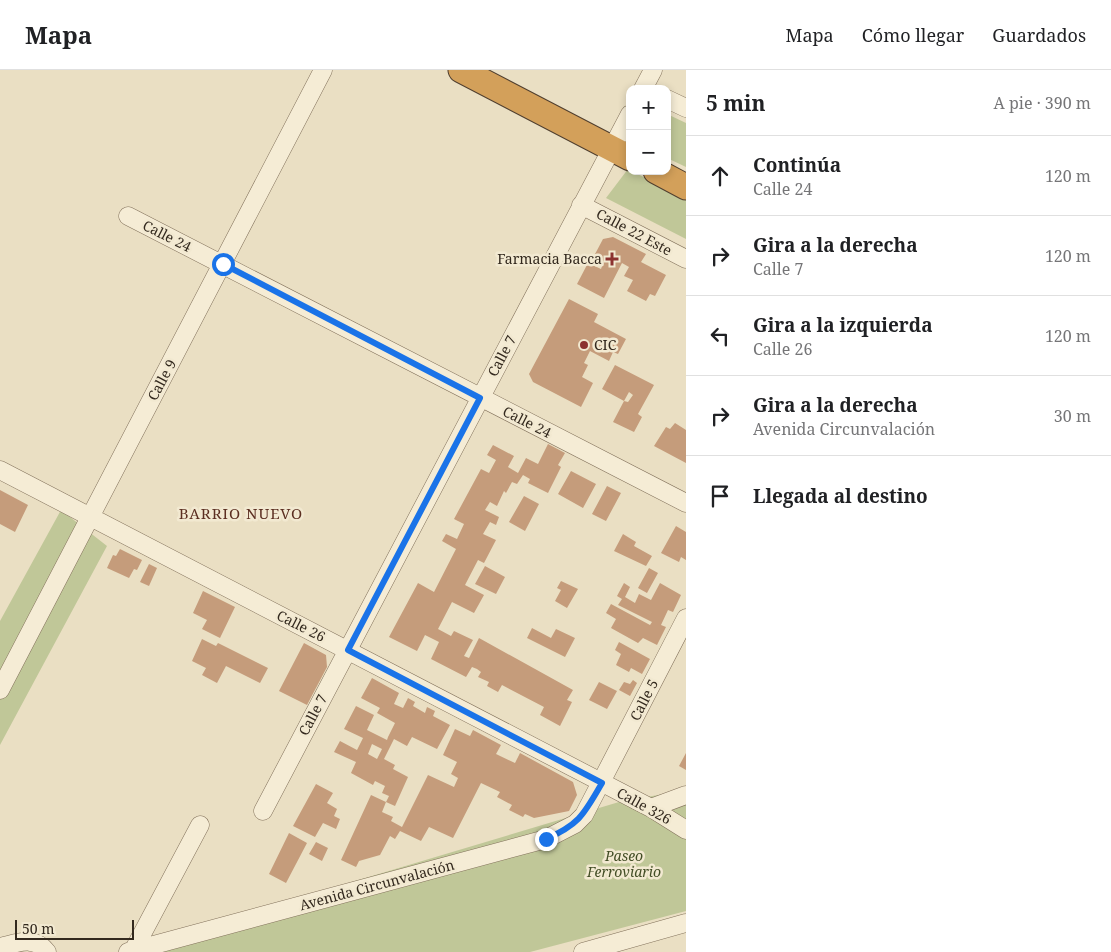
<!DOCTYPE html>
<html lang="es">
<meta charset="utf-8">
<style>
:root{--surface:#fff;--page:#f6f6f6;--text:#202124;--muted:#757577;--line:#e0e0e0}
body{margin:0;font-family:"Noto Serif",serif;background:var(--page);color:var(--text)}
.controls{position:absolute;right:15px;top:15px;display:grid;overflow:hidden;border-radius:10px;box-shadow:0 2px 8px #0003}
.controls button{width:45px;height:45px;display:grid;place-items:center;padding:0;border:0;border-bottom:1px solid var(--line);background:var(--surface);color:var(--text);font:25px sans-serif}
.scale{position:absolute;left:15px;bottom:12px;width:119px;box-sizing:border-box;padding-left:5px;border:2px solid #33291e;border-top:0;font-size:14px;line-height:18px;white-space:nowrap;color:#33291e;-webkit-text-stroke:4px #f2e9d1;paint-order:stroke}
.stop{position:absolute;width:15px;height:15px;margin:-11px;border:4px solid #1a73e8;border-radius:50%;background:#fff}
.stop.end{background:#1a73e8;border-color:#fff;box-shadow:0 1px 5px #0008}
.list{margin:0;padding:0;list-style:none}
h2{display:flex;justify-content:space-between;align-items:center;height:65px;margin:0;padding:0 20px;font-size:21px}
h2 small{font-size:16px;font-weight:400;color:var(--muted)}
.list li{display:grid;grid-template-columns:32px 1fr auto;gap:15px;align-items:center;box-sizing:border-box;height:80px;padding:0 20px;border-top:1px solid var(--line)}
.list b{display:block;font-size:19px;white-space:nowrap}
.list p{margin:0;font-size:16px;white-space:nowrap;color:var(--muted)}
.list em{font-size:16px;font-style:normal;color:var(--muted)}
.icon{flex:none;width:28px;height:28px;fill:none;stroke:currentColor;stroke-width:2;stroke-linecap:round;stroke-linejoin:round}
.map{position:relative;flex:none;width:686px;height:882px;overflow:hidden}
header{display:flex;align-items:center;gap:30px;box-sizing:border-box;height:70px;padding:0 25px;background:var(--surface);border-bottom:1px solid var(--line)}
header strong{font-size:24px}
nav{display:flex;gap:28px;margin-inline-start:auto;font-size:18px}
main{display:flex}
aside{flex:1;background:var(--surface)}
.map>svg:first-child{display:block}
</style>
<header>
<strong>Mapa</strong>
<nav><a>Mapa</a><a>Cómo llegar</a><a>Guardados</a></nav>
</header>
<main>
<div class="map">
<svg width="686" height="882" viewBox="0 0 686 882">
<rect width="100%" height="100%" fill="#eadfc3"/>
<path fill="#c0c798" d="M 667,44 L 686,53 L 686,97 L 667,88 Z
M 628,99 L 686,129 L 686,169 L 606,128 Z
M 61,440 L 107,476 L 0,675 L 0,551 Z
M 686,720 L 686,841 L 530,882 L 118,882 L 619,732 Z"/>
<path fill="#c59c7b" fill-rule="evenodd" d="M 613,167 L 646,184 L 641,192 L 666,205 L 655,226 L 650,224 L 646,231 L 627,221 L 633,210 L 624,206 L 629,197 L 622,193 L 604,228 L 577,214 L 588,193 L 601,199 L 604,191 L 594,186 L 603,169 Z
M 569,229 L 598,244 L 594,252 L 626,269 L 618,284 L 613,282 L 609,291 L 590,281 L 584,293 L 588,295 L 582,307 L 593,313 L 581,337 L 533,312 L 529,304 Z
M 615,295 L 654,315 L 638,344 L 642,347 L 634,362 L 613,352 L 624,331 L 602,319 ZM 629,322 L 633,325 L 628,332 L 624,331 Z
M 675,353 L 686,360 L 686,393 L 654,376 L 666,357 L 670,359 Z
M 548,374 L 565,383 L 558,395 L 561,397 L 548,423 L 528,413 L 530,409 L 523,405 L 517,414 L 512,412 L 506,423 L 504,421 L 497,436 L 490,432 L 485,440 L 499,447 L 496,455 L 490,452 L 483,464 L 496,470 L 484,493 L 478,490 L 465,515 L 484,525 L 474,543 L 452,532 L 438,559 L 451,566 L 454,561 L 473,570 L 464,586 L 469,588 L 479,568 L 573,620 L 567,630 L 572,632 L 560,656 L 540,645 L 544,637 L 502,615 L 498,622 L 487,616 L 489,612 L 478,607 L 481,602 L 477,599 L 472,597 L 466,607 L 431,589 L 439,572 L 425,565 L 417,581 L 389,567 L 418,513 L 434,522 L 456,479 L 442,471 L 446,464 L 457,469 L 464,454 L 454,449 L 481,399 L 489,403 L 496,390 L 487,385 L 493,375 L 514,386 L 508,397 L 518,403 L 526,388 L 538,394 Z
M 571,401 L 596,414 L 583,438 L 558,424 Z
M 607,416 L 621,423 L 606,451 L 592,444 Z
M 0,420 L 28,435 L 15,462 L 0,454 Z
M 524,426 L 539,434 L 525,461 L 509,452 Z
M 676,456 L 686,462 L 686,490 L 681,487 L 679,492 L 661,483 Z
M 623,464 L 636,472 L 634,476 L 652,486 L 646,496 L 614,481 Z
M 120,479 L 142,490 L 137,500 L 134,499 L 129,508 L 107,498 L 113,485 L 116,486 Z
M 149,494 L 157,498 L 149,516 L 140,512 Z
M 485,496 L 505,507 L 496,524 L 475,514 Z
M 649,498 L 658,503 L 647,523 L 638,518 Z
M 561,511 L 578,519 L 567,538 L 555,531 L 561,520 L 557,518 Z
M 624,513 L 630,517 L 625,527 L 635,533 L 639,524 L 651,530 L 660,513 L 681,525 L 673,542 L 668,540 L 661,555 L 666,557 L 657,575 L 643,568 L 638,573 L 611,558 L 616,549 L 606,543 L 611,534 L 650,555 L 652,552 L 618,535 L 622,529 L 617,526 Z
M 203,521 L 235,537 L 220,568 L 202,559 L 207,550 L 193,543 Z
M 532,558 L 551,568 L 556,559 L 575,568 L 565,587 L 527,568 Z
M 202,569 L 216,576 L 218,573 L 268,598 L 260,613 L 226,596 L 217,613 L 202,605 L 206,598 L 192,591 Z
M 619,572 L 650,589 L 642,604 L 631,598 L 629,602 L 616,595 L 621,584 L 615,580 Z
M 304,573 L 326,585 L 327,597 L 307,635 L 279,621 Z
M 372,608 L 399,623 L 394,634 L 403,638 L 408,628 L 415,632 L 413,636 L 425,643 L 427,637 L 435,641 L 433,646 L 450,655 L 437,679 L 412,667 L 407,676 L 394,669 L 384,689 L 395,695 L 393,699 L 408,707 L 395,736 L 386,732 L 389,726 L 382,723 L 385,716 L 375,711 L 373,715 L 351,703 L 356,692 L 334,682 L 340,671 L 357,680 L 363,668 L 344,659 L 356,636 L 374,645 L 367,660 L 387,670 L 388,667 L 395,653 L 377,643 L 380,638 L 361,628 ZM 372,674 L 382,679 L 377,689 L 368,684 Z
M 633,610 L 637,613 L 630,626 L 619,620 L 624,612 L 630,614 Z
M 599,612 L 617,621 L 607,639 L 589,630 Z
M 455,659 L 470,666 L 473,660 L 501,675 L 496,684 L 515,693 L 520,683 L 573,712 L 577,725 L 569,741 L 534,748 L 525,744 L 523,747 L 509,740 L 512,735 L 497,727 L 500,722 L 481,713 L 453,768 L 429,757 L 421,771 L 400,761 L 395,769 L 390,766 L 380,785 L 359,791 L 356,797 L 341,790 L 371,725 L 386,732 L 382,742 L 393,747 L 391,751 L 402,757 L 428,705 L 454,717 L 458,708 L 451,704 L 457,692 L 443,685 Z
M 686,683 L 686,700 L 679,696 Z
M 316,714 L 333,723 L 327,733 L 337,739 L 334,746 L 340,749 L 336,759 L 323,753 L 315,767 L 293,756 Z
M 289,763 L 307,773 L 286,813 L 269,804 Z
M 316,772 L 328,778 L 322,791 L 309,784 Z"/>
<g fill="none" stroke-linecap="round" stroke-linejoin="round">
<defs>
<path id="minor" d="M 643,19 L 653,0
M 667,29 L 686,38
M 581,135 L 686,189
M 128,146 L 686,433
M 0,400 L 651,738 L 686,760
M 0,620 L 323,0
M 651,738 L 686,725
M 263,741 L 630,44
M 0,877 C 18,873 34,865 47,882
M 133,881 L 200,755
M 128,882 L 546,769 L 575,754 L 584,745 L 686,548
M 583,882 L 686,853"/>
<path id="highway" d="M 461,0 L 630,88
M 656,101 L 686,117"/>
</defs>
<use href="#minor" stroke="#82715b" stroke-width="19"/>
<use href="#highway" stroke="#503f2f" stroke-width="27"/>
<use href="#minor" stroke="#f5ecd5" stroke-width="18"/>
<use href="#highway" stroke="#d3a05a" stroke-width="25"/>
</g>
<g fill="none" stroke-linecap="round" stroke-linejoin="round">
<path stroke="#1a73e8" stroke-width="6" d="M 223,194 L 480,328 L 348,580 L 602,713 C 584,744 580,754 546,769"/>
</g>
<g fill="#8c3230" stroke="#f2e9d1" stroke-width="2">
<path d="M609.5 181.5h5v5h5v5h-5v5h-5v-5h-5v-5h5z"/>
<circle cx="584" cy="275" r="5"/>
</g>
<g text-anchor="middle" stroke-width="5" stroke-linejoin="round" paint-order="stroke">
<g font-size="14" fill="#33291e" stroke="#f2e9d1">
<text transform="translate(634 162) rotate(28)" y="5">Calle 22 Este</text>
<text transform="translate(167 166) rotate(27)" y="5">Calle 24</text>
<text transform="translate(502 286) rotate(-62)" y="5">Calle 7</text>
<text transform="translate(162 310) rotate(-62)" y="5">Calle 9</text>
<text transform="translate(527 352) rotate(27)" y="5">Calle 24</text>
<text transform="translate(301 556) rotate(27)" y="5">Calle 26</text>
<text transform="translate(644 630) rotate(-63)" y="5">Calle 5</text>
<text transform="translate(313 645) rotate(-62)" y="5">Calle 7</text>
<text transform="translate(644 736) rotate(29)" y="5">Calle 326</text>
<text transform="translate(377 815) rotate(-15)" y="5">Avenida Circunvalación</text>
</g>
<g font-size="14" fill="#33291e" stroke="#f2e9d1" text-anchor="end">
<text x="602" y="194">Farmacia Bacca</text>
<text x="594" y="280" text-anchor="start">CIC</text>
</g>
<g font-size="14" font-style="italic" fill="#434e26" stroke="#f2e9d1">
<text x="624" y="791">Paseo<tspan x="624" dy="16">Ferroviario</tspan></text>
</g>
<g font-size="15" letter-spacing="1" fill="#5c2f21" stroke="#f2e9d1">
<text x="241" y="449">BARRIO NUEVO</text>
</g>
</g>
</svg>
<div class="controls">
<button>+</button>
<button>−</button>
</div>
<div class="scale">50 m</div>
<div class="stop" style="left:223px;top:194px"></div>
<div class="stop end" style="left:546px;top:769px"></div>
</div>
<aside>
<h2>5 min<small>A pie · 390 m</small></h2>
<ul class="list">
<li><svg class="icon" aria-label="ahead" viewBox="0 0 24 24"><path d="M12 20V5M6 11l6-6 6 6"/></svg><div><b>Continúa</b><p>Calle 24</p></div><em>120 m</em></li>
<li><svg class="icon" aria-label="right" viewBox="0 0 24 24"><path d="M7 20v-9h11M14 6l5 5-5 5"/></svg><div><b>Gira a la derecha</b><p>Calle 7</p></div><em>120 m</em></li>
<li><svg class="icon" aria-label="left" viewBox="0 0 24 24"><path d="M17 20v-9H6M10 6l-5 5 5 5"/></svg><div><b>Gira a la izquierda</b><p>Calle 26</p></div><em>120 m</em></li>
<li><svg class="icon" aria-label="right" viewBox="0 0 24 24"><path d="M7 20v-9h11M14 6l5 5-5 5"/></svg><div><b>Gira a la derecha</b><p>Avenida Circunvalación</p></div><em>30 m</em></li>
<li><svg class="icon" aria-label="arrive" viewBox="0 0 24 24"><path d="M6 21V4h12l-3 4 3 4H6"/></svg><div><b>Llegada al destino</b></div></li>
</ul>
</aside>
</main>
